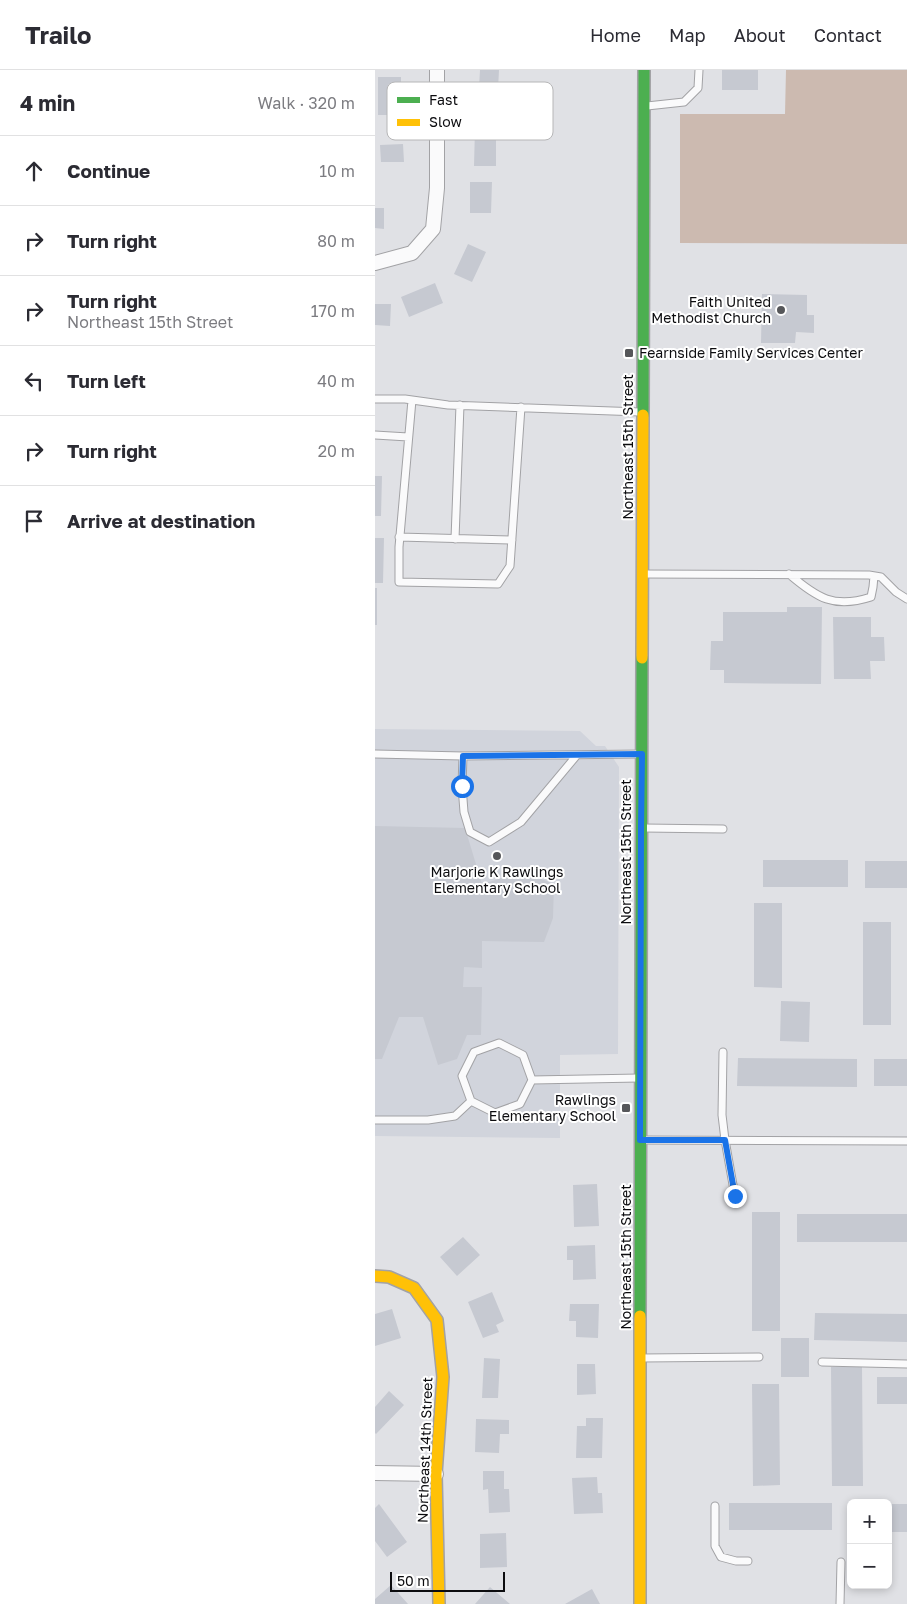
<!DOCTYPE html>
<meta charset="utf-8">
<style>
:root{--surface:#fff;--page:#f7f7f7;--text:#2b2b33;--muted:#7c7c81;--line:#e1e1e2}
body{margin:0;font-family:"Golos Text",sans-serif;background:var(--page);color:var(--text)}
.controls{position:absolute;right:15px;bottom:15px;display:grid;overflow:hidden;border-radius:8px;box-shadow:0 2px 8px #0003}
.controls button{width:45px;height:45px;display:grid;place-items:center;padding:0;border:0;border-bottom:1px solid var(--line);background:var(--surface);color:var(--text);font:25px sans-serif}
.scale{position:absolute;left:15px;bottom:12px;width:115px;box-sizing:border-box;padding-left:5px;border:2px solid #0c0c0f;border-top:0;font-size:14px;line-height:18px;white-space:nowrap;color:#0c0c0f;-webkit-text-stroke:4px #fff;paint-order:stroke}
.stop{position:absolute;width:15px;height:15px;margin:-11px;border:4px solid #1a73e8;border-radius:50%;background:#fff}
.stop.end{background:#1a73e8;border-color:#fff;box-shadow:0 1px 5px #0008}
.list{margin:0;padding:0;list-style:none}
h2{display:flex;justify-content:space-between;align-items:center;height:65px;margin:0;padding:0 20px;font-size:21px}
h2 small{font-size:16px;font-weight:400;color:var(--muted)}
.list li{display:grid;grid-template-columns:32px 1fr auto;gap:15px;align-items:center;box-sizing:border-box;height:70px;padding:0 20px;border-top:1px solid var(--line)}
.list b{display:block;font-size:19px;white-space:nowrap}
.list p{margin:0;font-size:16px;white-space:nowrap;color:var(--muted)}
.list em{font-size:16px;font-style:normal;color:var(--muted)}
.icon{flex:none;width:28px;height:28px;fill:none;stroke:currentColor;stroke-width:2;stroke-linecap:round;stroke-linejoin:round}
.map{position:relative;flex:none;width:532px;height:1534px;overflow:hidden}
header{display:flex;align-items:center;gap:30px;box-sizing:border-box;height:70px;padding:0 25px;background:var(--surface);border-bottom:1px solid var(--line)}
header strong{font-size:24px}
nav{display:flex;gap:28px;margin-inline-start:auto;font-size:18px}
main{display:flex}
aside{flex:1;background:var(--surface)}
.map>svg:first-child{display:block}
</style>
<header>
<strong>Trailo</strong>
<nav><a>Home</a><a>Map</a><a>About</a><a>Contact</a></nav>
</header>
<main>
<aside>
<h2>4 min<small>Walk · 320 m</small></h2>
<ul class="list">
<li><svg class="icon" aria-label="ahead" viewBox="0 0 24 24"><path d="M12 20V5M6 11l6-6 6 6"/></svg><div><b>Continue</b></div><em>10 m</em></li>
<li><svg class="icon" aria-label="right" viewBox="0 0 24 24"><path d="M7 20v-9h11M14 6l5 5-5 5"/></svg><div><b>Turn right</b></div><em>80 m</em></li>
<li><svg class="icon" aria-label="right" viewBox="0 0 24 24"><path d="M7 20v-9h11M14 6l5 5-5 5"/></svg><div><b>Turn right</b><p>Northeast 15th Street</p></div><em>170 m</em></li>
<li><svg class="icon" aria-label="left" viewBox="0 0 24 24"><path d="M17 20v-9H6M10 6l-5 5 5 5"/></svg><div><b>Turn left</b></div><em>40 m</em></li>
<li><svg class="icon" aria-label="right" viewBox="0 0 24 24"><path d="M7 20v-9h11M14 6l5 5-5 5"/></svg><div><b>Turn right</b></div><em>20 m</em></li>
<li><svg class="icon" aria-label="arrive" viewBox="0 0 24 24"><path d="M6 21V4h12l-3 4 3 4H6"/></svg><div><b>Arrive at destination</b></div></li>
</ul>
</aside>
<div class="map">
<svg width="532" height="1534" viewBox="0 0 532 1534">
<rect width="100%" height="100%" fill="#e0e1e5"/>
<path fill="#d1d4dc" d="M 0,659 L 205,661 L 221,676 L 230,676 L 244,697 L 243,984 L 185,985 L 185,1068 L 0,1066 Z"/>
<path fill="#ccbab0" d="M 411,0 L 532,0 L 532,174 L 305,173 L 305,44 L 410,44 Z"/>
<path fill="#c6c9d1" d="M 105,0 L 124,0 L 122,38 L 103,37 Z
M 347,0 L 383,0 L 383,20 L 347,20 Z
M 3,7 L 26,7 L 26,45 L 3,45 Z
M 100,58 L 121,59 L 121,96 L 99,96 Z
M 28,74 L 29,92 L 6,92 L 5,75 Z
M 95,112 L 117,112 L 116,143 L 95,143 Z
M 0,138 L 9,138 L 9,159 L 0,158 Z
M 93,174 L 111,182 L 97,212 L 79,204 Z
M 60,213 L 68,233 L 34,247 L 26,227 Z
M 387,224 L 432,225 L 432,245 L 439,245 L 439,263 L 421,262 L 420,273 L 386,273 Z
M 0,234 L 16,234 L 15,256 L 0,255 Z
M 0,406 L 7,406 L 6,446 L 0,446 Z
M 0,468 L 9,468 L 8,513 L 0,513 Z
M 0,518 L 2,518 L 2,555 L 0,555 Z
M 412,537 L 447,537 L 446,614 L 349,613 L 349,600 L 335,600 L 336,571 L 348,571 L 348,542 L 412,542 Z
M 458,547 L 496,547 L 496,567 L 509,567 L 510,591 L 495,591 L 496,609 L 459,609 Z
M 0,756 L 90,758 L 107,814 L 148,802 L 179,814 L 178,848 L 169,872 L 107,871 L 107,898 L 89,897 L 88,917 L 107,917 L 106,965 L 92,965 L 82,989 L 63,995 L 48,947 L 24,947 L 7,989 L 0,989 Z
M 388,790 L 473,790 L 473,817 L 388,817 Z
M 490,791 L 532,791 L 532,818 L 490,818 Z
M 379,833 L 407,833 L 407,918 L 379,917 Z
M 488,852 L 516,852 L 516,955 L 488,955 Z
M 406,931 L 435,932 L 434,972 L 405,971 Z
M 363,988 L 482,989 L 482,1017 L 362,1016 Z
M 499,989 L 532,989 L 532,1016 L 499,1016 Z
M 222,1114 L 224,1156 L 199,1157 L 198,1115 Z
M 377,1142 L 405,1142 L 405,1261 L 377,1261 Z
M 422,1144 L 532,1144 L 532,1172 L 422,1172 Z
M 88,1167 L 105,1185 L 82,1206 L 65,1187 Z
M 220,1175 L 221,1209 L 198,1210 L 198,1190 L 192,1190 L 192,1176 Z
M 117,1222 L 129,1251 L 121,1255 L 124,1262 L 108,1268 L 93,1232 Z
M 195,1234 L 224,1234 L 223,1268 L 201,1267 L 201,1251 L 194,1251 Z
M 17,1239 L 26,1268 L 0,1276 L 0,1244 Z
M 440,1243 L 532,1244 L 532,1272 L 439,1270 Z
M 406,1268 L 434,1268 L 434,1307 L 406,1307 Z
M 109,1288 L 125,1289 L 123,1328 L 107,1328 Z
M 202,1294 L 220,1294 L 221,1324 L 202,1325 Z
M 456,1297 L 487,1297 L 488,1416 L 457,1416 Z
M 502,1307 L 532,1307 L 532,1334 L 502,1334 Z
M 377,1314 L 404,1314 L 405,1415 L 378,1416 Z
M 14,1321 L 29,1335 L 1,1364 L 0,1363 L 0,1337 Z
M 211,1348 L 228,1348 L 227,1388 L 201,1388 L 202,1356 L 211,1356 Z
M 101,1349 L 134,1350 L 134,1364 L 125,1364 L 124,1383 L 100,1382 Z
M 108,1401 L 129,1401 L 129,1419 L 134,1419 L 135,1442 L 114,1443 L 113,1419 L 108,1420 Z
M 222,1407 L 223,1423 L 227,1423 L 228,1443 L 199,1444 L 197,1408 Z
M 354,1433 L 457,1433 L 457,1460 L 354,1460 Z
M 4,1434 L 32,1472 L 12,1487 L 0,1471 L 0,1438 Z
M 474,1434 L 476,1434 L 476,1462 L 474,1462 Z
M 513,1434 L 532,1434 L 532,1462 L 513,1462 Z
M 131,1463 L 132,1497 L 105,1498 L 105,1464 Z
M 16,1515 L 33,1534 L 0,1534 L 0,1529 Z
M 115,1517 L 135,1534 L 100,1534 Z
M 217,1519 L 225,1534 L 190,1534 Z"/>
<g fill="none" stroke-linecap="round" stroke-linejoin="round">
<defs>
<path id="lane" d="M 272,36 L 309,32 L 323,18 L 324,0
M 0,329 L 30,329 L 73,335 L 265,342
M 37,330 L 24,477 L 24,512 L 123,514 L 135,496 L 146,337
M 0,365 L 33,367
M 24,467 L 137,470
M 80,469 L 85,335
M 268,504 L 494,505 L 506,507 L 521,522 L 532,529
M 414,504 C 442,528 459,539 496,527 L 498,517 L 499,506
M 0,684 L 88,686 L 265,684
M 88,686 L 87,716 L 89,742 L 95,762 L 114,772 L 146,752 L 202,685
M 269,758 L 348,759
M 124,973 L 148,985 L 157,1010 L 145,1034 L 120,1043 L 96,1031 L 87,1006 L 99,982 Z
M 348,982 L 347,1045 L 350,1070 L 360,1126
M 157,1010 L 264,1008
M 0,1050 L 53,1050 L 80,1046 L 96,1031
M 267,1070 L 532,1071
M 266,1288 L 384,1287
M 447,1292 L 532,1294
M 340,1436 L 340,1476 L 346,1487 L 361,1491 L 373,1491
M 465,1534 L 466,1492"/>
<path id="street" d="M 0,193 L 37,183 L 58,159 L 62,118 L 62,0
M 0,1403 L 61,1404"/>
<path id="fast" d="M 268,345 L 269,0
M 265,1246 L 267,588"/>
<path id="slow" d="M 267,588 L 268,345
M 0,1206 L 14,1207 L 39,1218 L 62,1250 L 68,1307 L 61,1404 L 64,1534
M 265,1534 L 265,1246"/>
</defs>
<use href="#lane" stroke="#a2a2a5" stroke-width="9"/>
<use href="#street" stroke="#a2a2a5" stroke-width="16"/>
<use href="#fast" stroke="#a2a2a5" stroke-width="14"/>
<use href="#slow" stroke="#a2a2a5" stroke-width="14"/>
<use href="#lane" stroke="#fafafb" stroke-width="7"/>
<use href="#street" stroke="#fafafb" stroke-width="14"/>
<use href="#fast" stroke="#4caf50" stroke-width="11"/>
<use href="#slow" stroke="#ffc107" stroke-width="11"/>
</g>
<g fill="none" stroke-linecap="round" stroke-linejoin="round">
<path stroke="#1a73e8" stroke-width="6" d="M 87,716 L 88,686 L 267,684 L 266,758 L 265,1070 L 350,1070 L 360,1126"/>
</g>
<g fill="#56575a" stroke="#fff" stroke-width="2">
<circle cx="406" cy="240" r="5"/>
<rect x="249" y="278" width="10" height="10" rx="2.5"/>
<circle cx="122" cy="786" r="5"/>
<rect x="246" y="1033" width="10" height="10" rx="2.5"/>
</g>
<g text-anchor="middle" stroke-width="4" stroke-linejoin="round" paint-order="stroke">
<g font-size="14" fill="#0c0c0f" stroke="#fff" text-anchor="end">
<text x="396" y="237">Faith United<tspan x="396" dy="16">Methodist Church</tspan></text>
<text x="264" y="288" text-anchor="start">Fearnside Family Services Center</text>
<text x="122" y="807" text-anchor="middle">Marjorie K Rawlings<tspan x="122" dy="16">Elementary School</tspan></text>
<text x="241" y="1035">Rawlings<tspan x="241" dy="16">Elementary School</tspan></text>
</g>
<g font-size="14" fill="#0c0c0f" stroke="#fff">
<text transform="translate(253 377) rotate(-90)" y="5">Northeast 15th Street</text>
<text transform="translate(251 782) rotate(-90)" y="5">Northeast 15th Street</text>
<text transform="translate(251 1187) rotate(-90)" y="5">Northeast 15th Street</text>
<text transform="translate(50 1380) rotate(-88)" y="5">Northeast 14th Street</text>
</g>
</g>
<rect x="12" y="12" width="166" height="58" rx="8" fill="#fff" stroke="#b6b6b7" stroke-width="1"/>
<rect x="22" y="27" width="23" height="6" fill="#4caf50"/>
<rect x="22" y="49" width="23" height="7" fill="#ffc107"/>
<g font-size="14" fill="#0c0c0f">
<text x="54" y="35">Fast</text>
<text x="54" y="57">Slow</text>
</g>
</svg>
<div class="controls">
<button>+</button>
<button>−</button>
</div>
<div class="scale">50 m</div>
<div class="stop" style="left:87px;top:716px"></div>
<div class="stop end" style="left:360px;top:1126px"></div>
</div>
</main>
